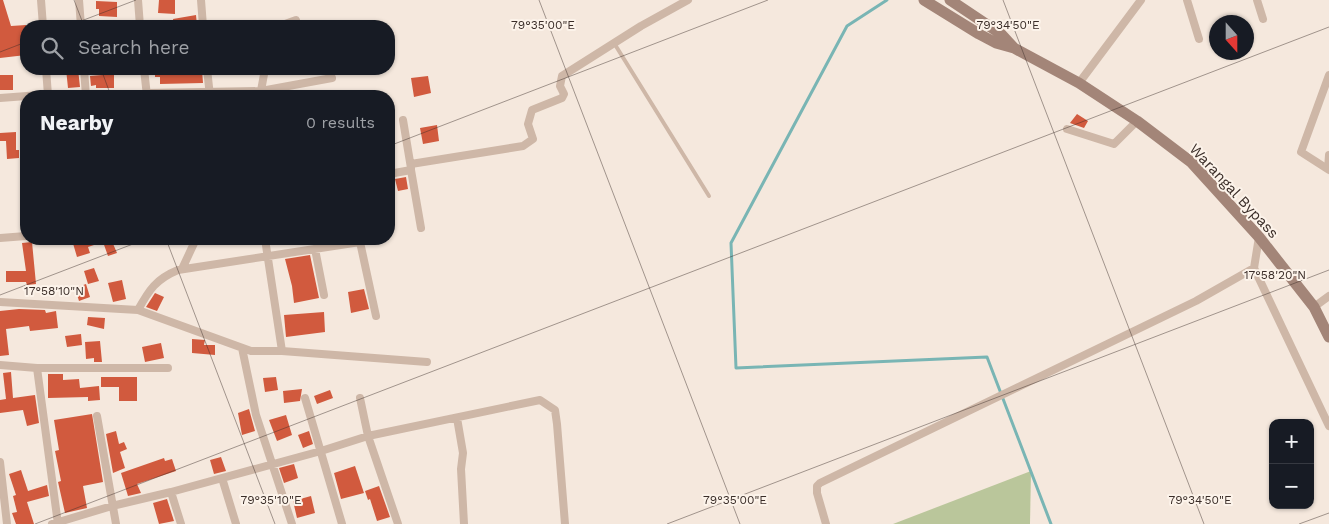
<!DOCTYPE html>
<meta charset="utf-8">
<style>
:root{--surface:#171b24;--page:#20242c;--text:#f1f3f6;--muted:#9ea1a6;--line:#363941}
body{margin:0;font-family:"Work Sans",sans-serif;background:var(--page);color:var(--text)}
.controls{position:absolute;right:15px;bottom:15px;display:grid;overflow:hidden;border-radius:10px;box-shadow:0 1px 4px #0004}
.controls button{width:45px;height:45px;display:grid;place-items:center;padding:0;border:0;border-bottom:1px solid var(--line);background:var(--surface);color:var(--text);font:25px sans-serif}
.compass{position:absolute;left:1209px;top:15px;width:45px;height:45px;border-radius:50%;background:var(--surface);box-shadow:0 1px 4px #0004;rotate:159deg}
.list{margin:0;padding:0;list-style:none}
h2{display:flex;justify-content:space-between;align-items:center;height:65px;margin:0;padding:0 20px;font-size:21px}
h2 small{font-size:16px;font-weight:400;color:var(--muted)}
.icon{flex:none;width:28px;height:28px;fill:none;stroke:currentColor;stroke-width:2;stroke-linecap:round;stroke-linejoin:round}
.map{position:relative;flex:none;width:1329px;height:524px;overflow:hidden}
.search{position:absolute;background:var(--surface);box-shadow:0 1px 4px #0004;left:20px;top:20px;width:375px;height:55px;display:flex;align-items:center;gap:12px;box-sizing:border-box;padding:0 18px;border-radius:20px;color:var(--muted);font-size:19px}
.panel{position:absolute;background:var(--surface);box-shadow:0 1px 4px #0004;left:20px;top:90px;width:375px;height:155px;border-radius:20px}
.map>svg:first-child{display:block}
</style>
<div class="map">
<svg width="1329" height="524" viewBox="0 0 1329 524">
<rect width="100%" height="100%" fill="#f5e8dd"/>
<path fill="#bac69b" d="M 1031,471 L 1030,524 L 893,524 Z"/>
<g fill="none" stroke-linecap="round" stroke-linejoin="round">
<path stroke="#79b5b4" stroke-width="3" d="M 887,0 L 847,26 L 731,243 L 736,368 L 987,357 L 1051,524"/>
</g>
<path fill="#d15a3e" d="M 0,0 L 3,0 L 11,26 L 26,25 L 26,55 L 0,58 Z
M 159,0 L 175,0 L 175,14 L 158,13 Z
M 96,1 L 117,2 L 117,17 L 99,16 L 99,9 L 96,9 Z
M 196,15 L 197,26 L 174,26 L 173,19 Z
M 66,69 L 78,69 L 80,87 L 68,88 Z
M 155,69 L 175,69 L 175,72 L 202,70 L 203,83 L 160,84 L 160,77 L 155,77 Z
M 114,74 L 114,88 L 96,88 L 96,85 L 91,86 L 90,76 Z
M 0,75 L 13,75 L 13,90 L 0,90 Z
M 428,76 L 431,93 L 414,97 L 411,78 Z
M 1077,114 L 1088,121 L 1084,128 L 1070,123 Z
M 437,125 L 439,141 L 423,144 L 420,128 Z
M 16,132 L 16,150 L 19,150 L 19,158 L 7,159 L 6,141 L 0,141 L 0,133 Z
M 406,177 L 408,189 L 398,191 L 395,179 Z
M 76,239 L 111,239 L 117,253 L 108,256 L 103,242 L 88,247 L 90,253 L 77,257 L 72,240 Z
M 32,242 L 36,284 L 27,285 L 26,282 L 6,282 L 6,271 L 26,271 L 22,243 Z
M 310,255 L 319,298 L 294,303 L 292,286 L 285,259 Z
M 94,268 L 99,281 L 88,284 L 84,271 Z
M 122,280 L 126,299 L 113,302 L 108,283 Z
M 86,284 L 90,297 L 79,301 L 75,288 Z
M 364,289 L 369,309 L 351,313 L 348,292 Z
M 155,293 L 164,297 L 157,311 L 146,307 Z
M 19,309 L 45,310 L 46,313 L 56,311 L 58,328 L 30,331 L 29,326 L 6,329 L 9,355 L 0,356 L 0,311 Z
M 324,312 L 325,332 L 286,337 L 284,315 Z
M 88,317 L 105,318 L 104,329 L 87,325 Z
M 81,334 L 82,345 L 67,347 L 65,336 Z
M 192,339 L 205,340 L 204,345 L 215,345 L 215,355 L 192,353 Z
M 100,341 L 102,362 L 94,362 L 94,358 L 86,359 L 85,342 Z
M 161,343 L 164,358 L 145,362 L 142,347 Z
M 11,372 L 13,398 L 35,395 L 39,423 L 27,426 L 23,410 L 0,413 L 0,400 L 6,399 L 3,373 Z
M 48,374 L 63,374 L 63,380 L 79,379 L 80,388 L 99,386 L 100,400 L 88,401 L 88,397 L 48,398 Z
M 101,377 L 137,377 L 137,401 L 119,401 L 119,387 L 101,387 Z
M 276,377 L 278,390 L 265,392 L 263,378 Z
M 302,389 L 300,401 L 284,403 L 283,391 Z
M 330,390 L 333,398 L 317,404 L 314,396 Z
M 249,409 L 255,431 L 242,435 L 238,413 Z
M 92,414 L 103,482 L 83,486 L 87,508 L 65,513 L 58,482 L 61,481 L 55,451 L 59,450 L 54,420 Z
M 286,415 L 292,435 L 277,441 L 269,420 Z
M 116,431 L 119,444 L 124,442 L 127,449 L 120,452 L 125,468 L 113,473 L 106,434 Z
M 309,431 L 313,444 L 303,448 L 298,435 Z
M 221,457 L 226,471 L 214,474 L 210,460 Z
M 164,458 L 165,461 L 172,459 L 176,471 L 137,484 L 141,493 L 128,496 L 121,473 Z
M 294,464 L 298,478 L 284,483 L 279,468 Z
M 355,466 L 364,493 L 341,499 L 334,473 Z
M 21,470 L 28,491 L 47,485 L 49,496 L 27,502 L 34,524 L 16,524 L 12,513 L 17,512 L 13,496 L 16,495 L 9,474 Z
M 379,486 L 390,517 L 377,521 L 370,499 L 368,500 L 365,491 Z
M 311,496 L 315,513 L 297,518 L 293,501 Z
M 167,499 L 174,521 L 159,524 L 153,503 Z"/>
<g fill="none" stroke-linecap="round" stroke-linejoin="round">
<path stroke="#ceb7a7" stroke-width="4" d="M 614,43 L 709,196"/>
<path stroke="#ceb7a7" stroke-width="8" d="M 41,0 L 43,26
M 79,0 L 81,26
M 138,0 L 140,26
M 201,0 L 203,26
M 1187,0 L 1199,39
M 1257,0 L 1263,19
M 283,26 L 285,24 L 296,20
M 46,69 L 48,95
M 84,69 L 86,96
M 144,69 L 147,96
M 207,69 L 210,96
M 1329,75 L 1301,152 L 1329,170
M 1079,83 L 1141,0
M 260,96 L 265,69
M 0,98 L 40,95 L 261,91 L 332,78
M 403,120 L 411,168
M 1067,129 L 1114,144 L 1137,121
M 411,164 L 523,146 L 533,139 L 528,124 L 532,110 L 562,98 L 564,94 L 560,86 L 562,76 L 641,26 L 688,0
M 1328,169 L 1329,155
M 389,174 L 411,170 L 421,228
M 1259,237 L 1254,268 L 1329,426
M 0,238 L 26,236
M 265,239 L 282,351
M 360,242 L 376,316
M 315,249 L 324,295
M 182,269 L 196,239
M 0,302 L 138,310 L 251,351 L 282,351 L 427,362
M 1314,307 L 1329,296
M 138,310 C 149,290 156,279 178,270 L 360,242 L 360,239
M 242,348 L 256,415 L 292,524
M 0,365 L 37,368 L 168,368
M 37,368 L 58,524
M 305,398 L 342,524
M 360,398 L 368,436 L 398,524
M 97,416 L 116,524
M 457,418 L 463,453 L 461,469 L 464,524
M 0,462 L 7,524
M 222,478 L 236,524
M 171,492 L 181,524
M 52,524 L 112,506 L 171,492 L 321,451 L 368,436 L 540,400 L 555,410 L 557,424 L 565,524
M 826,524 L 817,493 L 817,486 L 820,483 L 1196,301 L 1254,268"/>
<path stroke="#a38578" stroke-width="11" d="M 924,0 L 979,34 L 996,43 L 1014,48 L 1079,83 L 1137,121 L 1191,162 L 1259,237 L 1314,307 L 1329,337
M 950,0 L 1001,34 L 1014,48"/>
</g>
<path fill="none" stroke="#3a2d28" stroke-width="1" stroke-opacity="0.45" d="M 74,0 L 84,26M 539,0 L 740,524M 1003,0 L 1204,524M 68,26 L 136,0M 0,52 L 26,42M 101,69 L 111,96M 389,146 L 768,0M 166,239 L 275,524M 0,295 L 146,239M 35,524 L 1329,27M 667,524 L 1329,270M 1299,524 L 1329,513"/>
<g text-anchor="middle" stroke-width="4" stroke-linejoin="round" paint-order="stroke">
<g font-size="15" fill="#3a2d28" stroke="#fcf3ea">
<text transform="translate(1234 191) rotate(47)" y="5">Warangal Bypass</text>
</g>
</g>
<g font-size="12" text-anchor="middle" fill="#3a2d28" stroke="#fcf3ea" stroke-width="4" stroke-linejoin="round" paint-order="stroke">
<text x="543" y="29">79°35'00"E</text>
<text x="1008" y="29">79°34'50"E</text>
<text x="1275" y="279">17°58'20"N</text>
<text x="54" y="295">17°58'10"N</text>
<text x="271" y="504">79°35'10"E</text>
<text x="735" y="504">79°35'00"E</text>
<text x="1200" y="504">79°34'50"E</text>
</g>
</svg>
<div class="controls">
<button>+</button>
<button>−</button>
</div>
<svg class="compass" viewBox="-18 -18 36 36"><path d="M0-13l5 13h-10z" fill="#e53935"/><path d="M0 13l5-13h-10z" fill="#9ea1a6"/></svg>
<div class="search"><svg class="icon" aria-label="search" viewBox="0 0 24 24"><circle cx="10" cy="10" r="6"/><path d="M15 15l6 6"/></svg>Search here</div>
<section class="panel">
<h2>Nearby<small>0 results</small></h2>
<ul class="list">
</ul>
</section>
</div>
